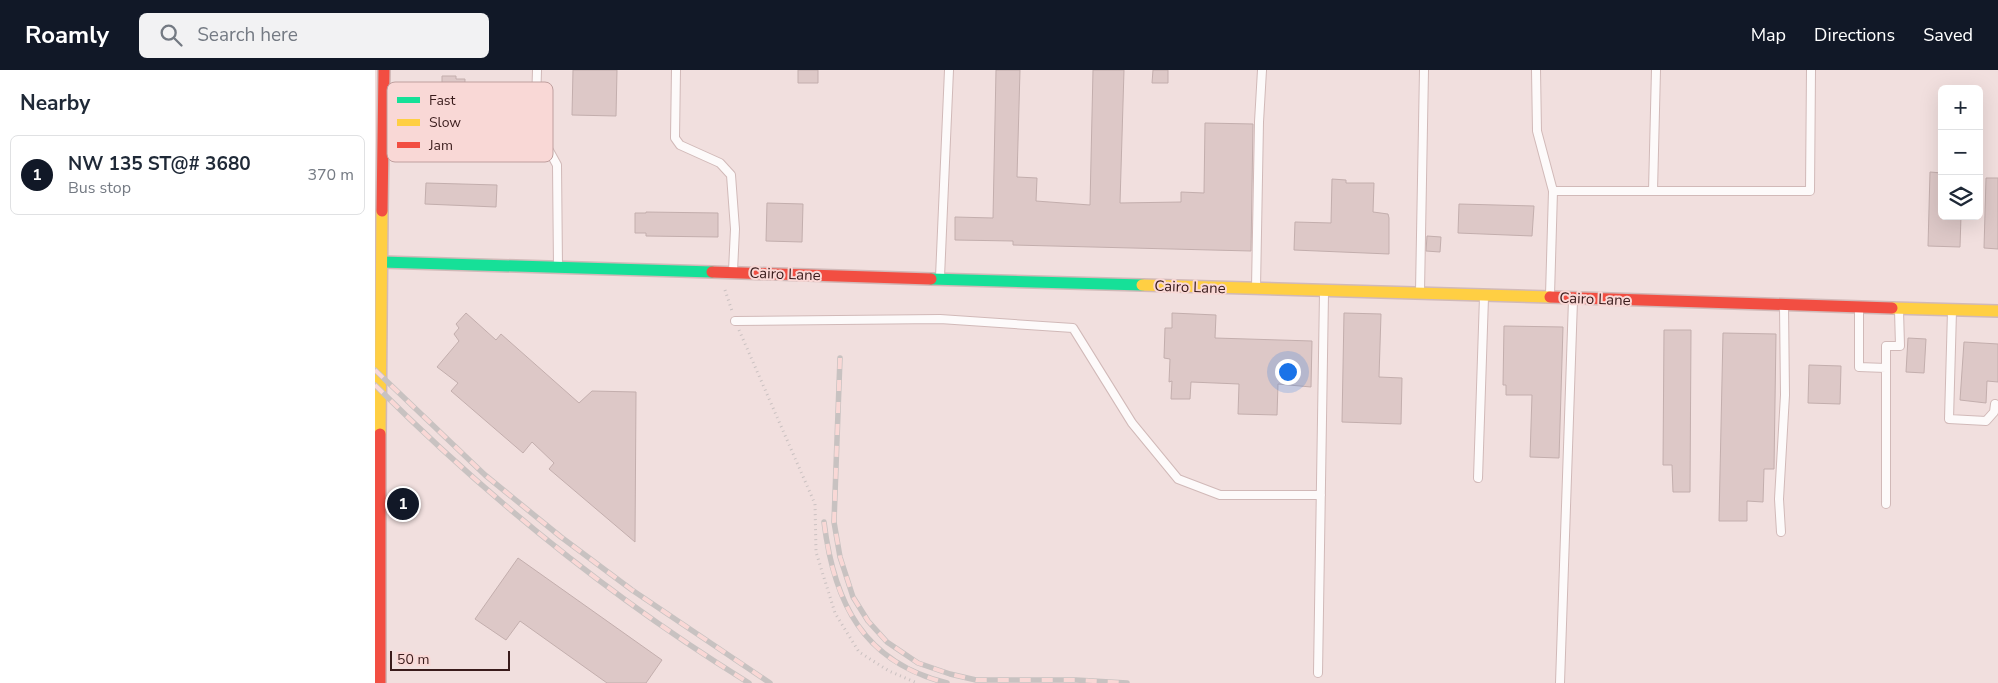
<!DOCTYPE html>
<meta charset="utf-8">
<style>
:root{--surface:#fff;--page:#f2f2f3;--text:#1f2937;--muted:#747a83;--line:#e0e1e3;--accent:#111827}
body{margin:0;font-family:"Nunito Sans",sans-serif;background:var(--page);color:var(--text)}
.controls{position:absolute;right:15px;top:15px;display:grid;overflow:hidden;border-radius:8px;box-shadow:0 5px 20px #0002}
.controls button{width:45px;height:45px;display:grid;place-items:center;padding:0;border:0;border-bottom:1px solid var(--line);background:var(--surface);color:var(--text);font:25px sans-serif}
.scale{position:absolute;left:15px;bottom:12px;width:120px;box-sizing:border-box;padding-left:5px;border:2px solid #391b1b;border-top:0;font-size:14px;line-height:18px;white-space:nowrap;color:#391b1b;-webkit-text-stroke:4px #f9d8d6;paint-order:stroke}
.you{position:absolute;left:912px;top:301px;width:18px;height:18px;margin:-12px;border:4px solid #fff;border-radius:50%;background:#1a73e8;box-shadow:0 0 0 8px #1a73e833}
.badge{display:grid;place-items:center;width:32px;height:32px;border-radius:50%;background:var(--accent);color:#fff;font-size:16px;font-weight:700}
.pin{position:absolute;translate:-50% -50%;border:2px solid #fff;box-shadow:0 1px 5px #0006}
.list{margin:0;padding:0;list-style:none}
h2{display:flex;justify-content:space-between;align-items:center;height:65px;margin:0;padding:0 20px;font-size:21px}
h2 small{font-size:16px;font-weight:400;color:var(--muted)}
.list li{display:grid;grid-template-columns:32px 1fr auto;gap:15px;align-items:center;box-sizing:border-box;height:80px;margin:0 10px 10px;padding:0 10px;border:1px solid var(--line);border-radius:8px}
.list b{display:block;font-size:19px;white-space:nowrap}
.list p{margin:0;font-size:16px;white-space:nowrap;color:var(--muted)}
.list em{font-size:16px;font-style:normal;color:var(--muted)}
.icon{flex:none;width:28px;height:28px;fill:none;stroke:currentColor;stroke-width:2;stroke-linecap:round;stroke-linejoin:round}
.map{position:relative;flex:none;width:1623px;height:613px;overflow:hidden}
header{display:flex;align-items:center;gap:30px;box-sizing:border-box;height:70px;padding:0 25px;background:var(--accent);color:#fff}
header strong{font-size:24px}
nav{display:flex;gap:28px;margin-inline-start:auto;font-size:18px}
.search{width:350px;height:45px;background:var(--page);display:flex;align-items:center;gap:12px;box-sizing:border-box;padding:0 18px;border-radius:8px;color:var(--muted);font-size:19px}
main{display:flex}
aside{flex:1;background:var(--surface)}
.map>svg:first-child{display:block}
</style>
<header>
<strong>Roamly</strong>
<div class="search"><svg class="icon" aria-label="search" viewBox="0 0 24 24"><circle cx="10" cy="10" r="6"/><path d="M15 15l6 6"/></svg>Search here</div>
<nav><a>Map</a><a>Directions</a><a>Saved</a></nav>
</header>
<main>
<aside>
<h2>Nearby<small></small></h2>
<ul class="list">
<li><span class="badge">1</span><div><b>NW 135 ST@# 3680</b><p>Bus stop</p></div><em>370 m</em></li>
</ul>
</aside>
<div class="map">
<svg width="1623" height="613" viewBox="0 0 1623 613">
<rect width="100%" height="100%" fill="#f1dfde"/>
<path fill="#ddc8c7" stroke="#c3aead" d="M 198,0 L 242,0 L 241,46 L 197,45 Z
M 423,0 L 443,0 L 443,13 L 423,13 Z
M 621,0 L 645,0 L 642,107 L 662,108 L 661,131 L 715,135 L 718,0 L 749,0 L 745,133 L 806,132 L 806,122 L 829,123 L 830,53 L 878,54 L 876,181 L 638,175 L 638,171 L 580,170 L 580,147 L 618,148 Z
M 778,0 L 793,0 L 793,13 L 777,13 Z
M 67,6 L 81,6 L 81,9 L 90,9 L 89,49 L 57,48 L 58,19 L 67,20 Z
M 1555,102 L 1567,103 L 1567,146 L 1586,146 L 1585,177 L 1553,176 Z
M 1611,108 L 1623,108 L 1623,179 L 1609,178 Z
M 957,109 L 971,110 L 971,113 L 999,113 L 998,142 L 1013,144 L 1014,148 L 1014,184 L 919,180 L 920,152 L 956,153 Z
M 51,113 L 122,115 L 121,137 L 50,134 Z
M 392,133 L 428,134 L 427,172 L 391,171 Z
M 1084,134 L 1159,136 L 1157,166 L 1083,163 Z
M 271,142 L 343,143 L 343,167 L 271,166 L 271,163 L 260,163 L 260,143 L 271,143 Z
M 1052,166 L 1066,167 L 1065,182 L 1051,181 Z
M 91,243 L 121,270 L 126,264 L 204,333 L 217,321 L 261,322 L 260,472 L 174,399 L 179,393 L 157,372 L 148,383 L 76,321 L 83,313 L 62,297 L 84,271 L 79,264 L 84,258 L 81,254 Z
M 797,243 L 841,245 L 840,268 L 937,271 L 936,317 L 903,314 L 902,345 L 863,344 L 864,314 L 816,312 L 815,329 L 796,329 L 797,311 L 794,312 L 795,289 L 789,288 L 790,258 L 797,258 Z
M 969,243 L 1006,244 L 1004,307 L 1027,308 L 1026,354 L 967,352 Z
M 1129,256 L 1188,257 L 1184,388 L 1155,387 L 1157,325 L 1131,325 L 1131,315 L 1128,315 Z
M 1289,260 L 1316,260 L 1315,422 L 1298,422 L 1297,395 L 1288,395 Z
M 1348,263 L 1401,264 L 1399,399 L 1389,399 L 1388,432 L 1372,431 L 1372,451 L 1344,451 Z
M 1533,268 L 1551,269 L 1549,303 L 1531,302 Z
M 1589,272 L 1623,274 L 1623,312 L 1612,311 L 1611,333 L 1585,330 Z
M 1434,295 L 1466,296 L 1465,334 L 1433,333 Z
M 143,488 L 287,590 L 271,613 L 232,613 L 145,551 L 131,570 L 100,549 Z"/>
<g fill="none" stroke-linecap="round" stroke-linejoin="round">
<defs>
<path id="lane" d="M 162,0 L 161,34 L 166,66 L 182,95 L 183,196
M 301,0 L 300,68 L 305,75 L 345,93 L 356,105 L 360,159 L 358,201
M 1161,0 L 1162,61 L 1178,121
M 1278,121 L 1281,0
M 565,207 L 574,0
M 881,218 L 884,52 L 887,0
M 1045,221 L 1049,0
M 1175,225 L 1178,121 L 1435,121 L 1436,0
M 1484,238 L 1484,297 L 1511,298 L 1511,434
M 1577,241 L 1574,349 L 1611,351 L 1619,342 L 1620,334
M 360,251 L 565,249 L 698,258 L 757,353 L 803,409 L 845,425 L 946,425
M 1511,298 L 1511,276 L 1525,276 L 1524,240
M 1103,408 L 1109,227
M 1406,462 L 1404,429 L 1410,325 L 1409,236
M 943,603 L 949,223
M 1185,613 L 1198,230"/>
<path id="fast" d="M 7,192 L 337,202
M 556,209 L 767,215"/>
<path id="slow" d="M 767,215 L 1175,227
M 1517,238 L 1623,241
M 5,364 L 7,141"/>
<path id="jam" d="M 7,141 L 9,0
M 337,202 L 556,209
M 1175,227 L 1517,238
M 5,364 L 5,613"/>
</defs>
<use href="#lane" stroke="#d1b9b8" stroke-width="10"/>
<use href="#fast" stroke="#d1b9b8" stroke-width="14"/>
<use href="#slow" stroke="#d1b9b8" stroke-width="14"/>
<use href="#jam" stroke="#d1b9b8" stroke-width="14"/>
<path stroke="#cac1c1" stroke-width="3" stroke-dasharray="1 4" stroke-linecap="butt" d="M 350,220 L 357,241
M 364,260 L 440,434 L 441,482 L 460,543 L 484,582 L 514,601 L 542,613"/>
<use href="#lane" stroke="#fdfafa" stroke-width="8"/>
<use href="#fast" stroke="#16e098" stroke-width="11"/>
<use href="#slow" stroke="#ffcf43" stroke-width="11"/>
<use href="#jam" stroke="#f24e42" stroke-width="11"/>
<defs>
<path id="rail" d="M 465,288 L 459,452 L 465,487 L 478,527 L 493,551 L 512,572 L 543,593 L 575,604 L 601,610 L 701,610 L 752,613
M 0,300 L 110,405 L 186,467 L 257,520 L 395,613
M 0,315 C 113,428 238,529 374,613
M 449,452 C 459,533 488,592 572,613"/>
</defs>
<use href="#rail" stroke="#c8c2c1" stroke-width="5.5"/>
<use href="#rail" stroke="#f9d8d6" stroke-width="4" stroke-dasharray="11" stroke-linecap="butt"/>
</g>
<g text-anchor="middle" stroke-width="4" stroke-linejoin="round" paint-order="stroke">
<g font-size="15" fill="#391b1b" stroke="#f9d8d6">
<text transform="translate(410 204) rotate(2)" y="5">Cairo Lane</text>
<text transform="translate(815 217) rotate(2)" y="5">Cairo Lane</text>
<text transform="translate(1220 229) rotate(2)" y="5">Cairo Lane</text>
</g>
</g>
<rect x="12" y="12" width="166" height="80" rx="8" fill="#f9d8d6" stroke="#bf9f9e" stroke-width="1"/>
<rect x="22" y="27" width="23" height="6" fill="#16e098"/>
<rect x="22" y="49" width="23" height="7" fill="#ffcf43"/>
<rect x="22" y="72" width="23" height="6" fill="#f24e42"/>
<g font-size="14" fill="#391b1b">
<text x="54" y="35">Fast</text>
<text x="54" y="57">Slow</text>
<text x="54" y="80">Jam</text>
</g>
</svg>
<div class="controls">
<button>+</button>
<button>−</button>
<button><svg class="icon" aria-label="layers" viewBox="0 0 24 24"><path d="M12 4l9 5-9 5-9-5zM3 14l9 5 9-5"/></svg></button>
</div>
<div class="scale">50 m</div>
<div class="you"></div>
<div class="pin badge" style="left:28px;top:434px">1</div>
</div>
</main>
